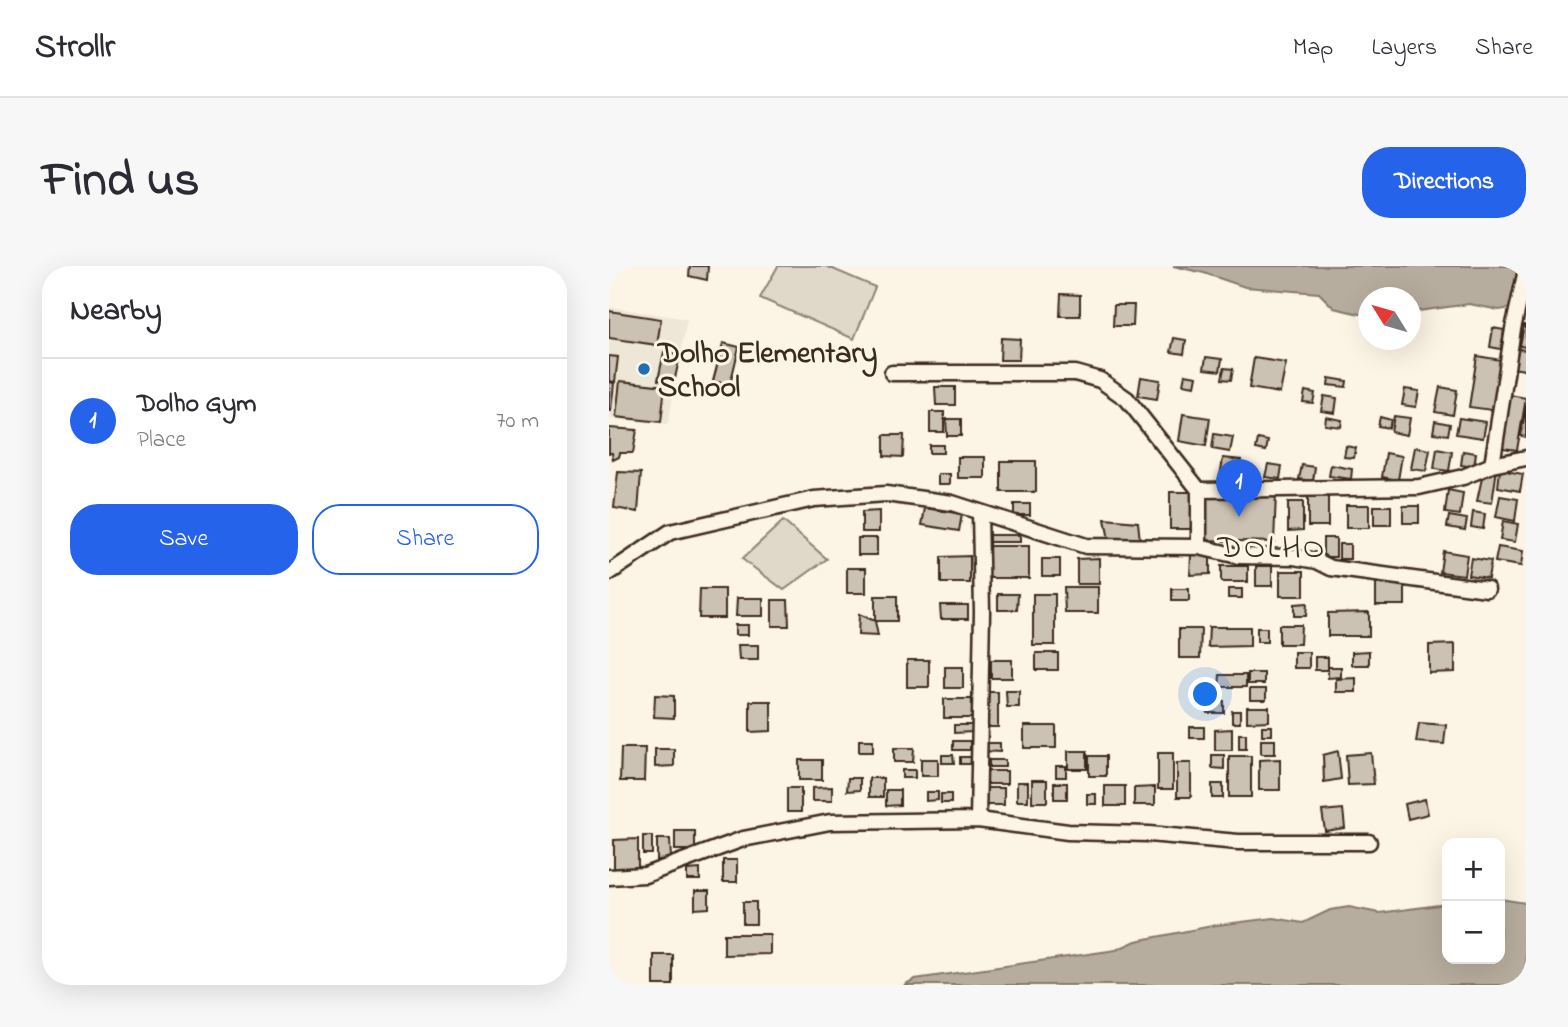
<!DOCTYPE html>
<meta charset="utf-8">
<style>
:root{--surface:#fff;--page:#f7f7f7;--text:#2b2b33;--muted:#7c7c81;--line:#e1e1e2;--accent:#2563eb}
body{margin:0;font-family:"Indie Flower",sans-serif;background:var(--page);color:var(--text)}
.controls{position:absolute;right:21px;bottom:21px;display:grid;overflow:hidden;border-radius:14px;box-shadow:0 7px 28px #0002}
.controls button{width:63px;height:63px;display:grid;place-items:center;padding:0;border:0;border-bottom:2px solid var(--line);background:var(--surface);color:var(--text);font:35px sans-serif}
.compass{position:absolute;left:749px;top:21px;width:63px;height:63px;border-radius:50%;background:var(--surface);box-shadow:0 7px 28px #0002;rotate:307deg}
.you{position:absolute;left:597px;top:429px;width:24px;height:24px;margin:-18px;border:5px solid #fff;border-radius:50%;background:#1a73e8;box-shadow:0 0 0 10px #1a73e833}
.badge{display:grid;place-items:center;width:46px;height:46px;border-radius:50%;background:var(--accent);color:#fff;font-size:23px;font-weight:700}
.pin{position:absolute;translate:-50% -58px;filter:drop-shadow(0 2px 4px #0008)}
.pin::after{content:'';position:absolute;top:37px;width:24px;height:21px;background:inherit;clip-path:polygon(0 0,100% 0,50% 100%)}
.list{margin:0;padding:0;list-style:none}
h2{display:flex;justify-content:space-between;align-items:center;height:91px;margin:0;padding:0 28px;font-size:30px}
h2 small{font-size:23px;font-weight:400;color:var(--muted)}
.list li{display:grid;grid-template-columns:46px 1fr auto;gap:21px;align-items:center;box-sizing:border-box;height:126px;padding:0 28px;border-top:2px solid var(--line)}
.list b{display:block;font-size:26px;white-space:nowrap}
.list p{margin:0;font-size:23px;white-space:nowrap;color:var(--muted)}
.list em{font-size:23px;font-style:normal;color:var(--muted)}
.actions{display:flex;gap:14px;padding:21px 28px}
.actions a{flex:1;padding:16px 0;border:2px solid var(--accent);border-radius:28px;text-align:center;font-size:24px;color:var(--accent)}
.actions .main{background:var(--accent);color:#fff}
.map{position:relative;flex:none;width:917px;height:719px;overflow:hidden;border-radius:28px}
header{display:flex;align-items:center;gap:42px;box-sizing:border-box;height:98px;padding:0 35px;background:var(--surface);border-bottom:2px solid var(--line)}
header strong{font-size:33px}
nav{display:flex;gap:38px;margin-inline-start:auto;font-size:24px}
.intro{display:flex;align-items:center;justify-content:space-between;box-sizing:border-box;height:168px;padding:0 42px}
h1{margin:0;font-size:49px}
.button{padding:18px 32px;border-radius:28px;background:var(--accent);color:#fff;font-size:24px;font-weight:700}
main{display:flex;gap:42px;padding:0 42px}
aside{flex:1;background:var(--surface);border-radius:28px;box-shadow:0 7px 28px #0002}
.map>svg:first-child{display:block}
</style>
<header>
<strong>Strollr</strong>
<nav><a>Map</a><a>Layers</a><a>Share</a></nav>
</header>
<div class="intro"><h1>Find us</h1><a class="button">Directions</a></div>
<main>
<aside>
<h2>Nearby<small></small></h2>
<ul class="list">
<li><span class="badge">1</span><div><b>Dolho Gym</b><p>Place</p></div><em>70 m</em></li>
</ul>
<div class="actions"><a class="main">Save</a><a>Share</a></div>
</aside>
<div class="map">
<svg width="917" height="719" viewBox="0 0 917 719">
<rect width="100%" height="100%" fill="#fcf5e5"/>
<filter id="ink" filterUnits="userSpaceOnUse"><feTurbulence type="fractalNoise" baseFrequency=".0143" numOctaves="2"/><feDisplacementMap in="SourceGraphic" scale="14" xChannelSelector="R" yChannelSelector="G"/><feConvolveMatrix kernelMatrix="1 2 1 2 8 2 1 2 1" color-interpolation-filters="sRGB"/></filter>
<g filter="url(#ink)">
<path fill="#eee6d6" d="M 0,41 L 78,53 L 59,158 L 0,153 Z"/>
<path fill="#e0d8c8" stroke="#8e8173" stroke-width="2" d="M 169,0 L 217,0 L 266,21 L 245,73 L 151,32 Z
M 174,255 L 218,293 L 175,324 L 133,293 Z"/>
<path fill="#b7ad9e" stroke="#85796b" stroke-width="2" d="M 564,0 L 917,0 L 917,40 L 890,44 L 860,38 L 802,46 L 802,32 L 760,32 L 759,50 L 725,42 L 710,27 L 636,21 L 595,7 Z
M 891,633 L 917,637 L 917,719 L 295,719 L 306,713 L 507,684 L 527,675 L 608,659 L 665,652 L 694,657 L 721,644 L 740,641 L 770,647 L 838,638 L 838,693 L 891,693 Z"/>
<path fill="#ccc2b3" stroke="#3b2a1e" stroke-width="2" d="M 81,0 L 99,0 L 98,14 L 80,10 Z
M 452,28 L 471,29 L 471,50 L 451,50 Z
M 505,39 L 525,39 L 524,60 L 504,60 Z
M 0,45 L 52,53 L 48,79 L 0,72 Z
M 915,59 L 917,60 L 917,81 L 911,80 Z
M 884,62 L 895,64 L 892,83 L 881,81 Z
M 392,72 L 411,73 L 410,94 L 391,94 Z
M 565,72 L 577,74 L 575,88 L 562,86 Z
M 114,77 L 130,81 L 121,119 L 104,115 Z
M 905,82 L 917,84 L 917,104 L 902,102 Z
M 55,86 L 71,89 L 65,117 L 49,114 Z
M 0,90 L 9,91 L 6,116 L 0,115 Z
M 868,90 L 892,94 L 883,144 L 860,141 Z
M 597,91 L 613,93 L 611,105 L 595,103 Z
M 645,92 L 677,97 L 671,127 L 640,122 Z
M 615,102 L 624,103 L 622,114 L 613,113 Z
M 576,108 L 588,110 L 586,120 L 574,118 Z
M 532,111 L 551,114 L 548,133 L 529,130 Z
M 720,112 L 738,115 L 737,121 L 719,119 Z
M 11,115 L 56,120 L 52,156 L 7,151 Z
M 0,116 L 5,117 L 2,145 L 0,145 Z
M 326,121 L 346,121 L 346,139 L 327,139 Z
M 831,121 L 848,124 L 844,149 L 826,146 Z
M 796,123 L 810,125 L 807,141 L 793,139 Z
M 696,125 L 706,127 L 704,137 L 694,136 Z
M 896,128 L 917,132 L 908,184 L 887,181 Z
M 715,130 L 728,132 L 726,147 L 712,145 Z
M 917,138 L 917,171 L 912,170 Z
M 321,146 L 335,146 L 335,166 L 321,166 Z
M 574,148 L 601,152 L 597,180 L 570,175 Z
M 785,150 L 801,152 L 798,169 L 782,166 Z
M 717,151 L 733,154 L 732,161 L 716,159 Z
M 771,151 L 782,154 L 780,162 L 769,160 Z
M 850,152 L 877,156 L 874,172 L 847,168 Z
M 337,153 L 352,153 L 352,170 L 338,170 Z
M 826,155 L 841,158 L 839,169 L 824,167 Z
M 0,162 L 28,164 L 24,187 L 11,187 L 10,191 L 4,194 L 3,187 L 0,187 Z
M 605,168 L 624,171 L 621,186 L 603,183 Z
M 275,169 L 295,169 L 294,191 L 275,190 Z
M 649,173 L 659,175 L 657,185 L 647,183 Z
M 320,179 L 334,179 L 334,187 L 320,187 Z
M 737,180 L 747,182 L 745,192 L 735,191 Z
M 806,181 L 821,184 L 817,205 L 802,203 Z
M 828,183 L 843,186 L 840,205 L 825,203 Z
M 854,185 L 867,187 L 865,201 L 852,199 Z
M 777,187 L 793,190 L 789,214 L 773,211 Z
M 349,191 L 376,191 L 376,212 L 349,212 Z
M 614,192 L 632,194 L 629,214 L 611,211 Z
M 392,195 L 427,195 L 427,226 L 392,226 Z
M 659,198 L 673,200 L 671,213 L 656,211 Z
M 693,199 L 706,201 L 704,215 L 690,213 Z
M 722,199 L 743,203 L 742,213 L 720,210 Z
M 888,203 L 883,237 L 868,235 L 874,207 Z
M 891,204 L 914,208 L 911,225 L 889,221 Z
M 9,206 L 32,207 L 29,246 L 5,242 Z
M 329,208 L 341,208 L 341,218 L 329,218 Z
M 839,224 L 854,227 L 851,249 L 836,247 Z
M 561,226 L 583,226 L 583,263 L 561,263 Z
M 594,227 L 667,228 L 665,276 L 593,274 Z
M 699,229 L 719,229 L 719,260 L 699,260 Z
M 891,230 L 909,233 L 906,255 L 887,251 Z
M 679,236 L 694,236 L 694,264 L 679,265 Z
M 405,238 L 421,238 L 421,249 L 405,249 Z
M 737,239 L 760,239 L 760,262 L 737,262 Z
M 765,240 L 782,240 L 782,259 L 765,259 Z
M 794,240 L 810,240 L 810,257 L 794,257 Z
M 316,242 L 353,248 L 350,265 L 313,259 Z
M 270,245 L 270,266 L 253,266 L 253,246 Z
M 864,246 L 876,248 L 874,263 L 862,261 Z
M 840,250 L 858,253 L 856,264 L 838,261 Z
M 496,253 L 529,256 L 531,275 L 500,274 Z
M 894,255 L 909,258 L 906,276 L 891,274 Z
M 379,269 L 411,269 L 411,276 L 379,276 Z
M 249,272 L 268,272 L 268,289 L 249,289 Z
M 714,272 L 727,272 L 727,291 L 714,291 Z
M 730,278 L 741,278 L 741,293 L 730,293 Z
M 376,280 L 420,280 L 420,312 L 376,312 Z
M 889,281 L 914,285 L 912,300 L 886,296 Z
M 834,285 L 858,289 L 855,309 L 831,306 Z
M 582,289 L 601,289 L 601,308 L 581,309 Z
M 361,290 L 361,317 L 332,317 L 332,291 Z
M 490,292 L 490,318 L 468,318 L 468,293 Z
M 862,292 L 882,295 L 879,312 L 859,309 Z
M 433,293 L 451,293 L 451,310 L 433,310 Z
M 612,300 L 639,300 L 639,316 L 612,316 Z
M 647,300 L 663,300 L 663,320 L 647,320 Z
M 238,302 L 257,302 L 257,327 L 238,327 Z
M 671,305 L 695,305 L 695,330 L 671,330 Z
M 796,317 L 796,339 L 767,339 L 767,318 Z
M 455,321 L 489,321 L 489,347 L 456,347 Z
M 91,323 L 116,323 L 116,352 L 90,352 Z
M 563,323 L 580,323 L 580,335 L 563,335 Z
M 619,323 L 633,323 L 633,332 L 619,332 Z
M 389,328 L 409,328 L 408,344 L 389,344 Z
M 424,328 L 446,328 L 446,379 L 424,379 Z
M 266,330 L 288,330 L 288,355 L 266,355 Z
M 128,332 L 154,332 L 154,350 L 127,350 Z
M 163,334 L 179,334 L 180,360 L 163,360 Z
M 698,337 L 697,350 L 685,350 L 685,338 Z
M 331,339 L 359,339 L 359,353 L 332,353 Z
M 760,346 L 760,370 L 719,370 L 719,347 Z
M 250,348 L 266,355 L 269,370 L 249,369 Z
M 126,359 L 139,359 L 139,369 L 126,369 Z
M 670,359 L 692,359 L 691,378 L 670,378 Z
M 600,361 L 641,361 L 641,380 L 599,381 Z
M 648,362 L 658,362 L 658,376 L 648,376 Z
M 570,363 L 592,363 L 591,392 L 570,392 Z
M 846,378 L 846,406 L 820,407 L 820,379 Z
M 129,379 L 149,379 L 149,394 L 130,394 Z
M 760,385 L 760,399 L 743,399 L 743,386 Z
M 685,386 L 700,386 L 700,402 L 685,402 Z
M 427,387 L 449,387 L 449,404 L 427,404 Z
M 706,391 L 719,391 L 719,404 L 706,404 Z
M 298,394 L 320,394 L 320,421 L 298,421 Z
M 382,394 L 403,394 L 403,412 L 382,412 Z
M 336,401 L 354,401 L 354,422 L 336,422 Z
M 719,401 L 732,401 L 732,411 L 719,412 Z
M 639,407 L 655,407 L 655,418 L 639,418 Z
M 611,409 L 637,409 L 637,421 L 610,421 Z
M 747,412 L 747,426 L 727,426 L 727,413 Z
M 641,423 L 657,423 L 657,434 L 641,434 Z
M 397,425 L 410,425 L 410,441 L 398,441 Z
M 377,426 L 389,426 L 389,461 L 377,461 Z
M 46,429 L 65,430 L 65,452 L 45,451 Z
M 335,433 L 364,433 L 364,452 L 335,452 Z
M 141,435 L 162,435 L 162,465 L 141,466 Z
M 597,435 L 615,435 L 615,447 L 598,447 Z
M 638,441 L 660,441 L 660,455 L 638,456 Z
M 623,445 L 631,445 L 631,457 L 623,457 Z
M 810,457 L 837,459 L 835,478 L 807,476 Z
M 345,459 L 364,459 L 364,466 L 345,467 Z
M 415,460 L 447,460 L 447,482 L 415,482 Z
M 653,460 L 663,460 L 663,469 L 653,469 Z
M 581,461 L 595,461 L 595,472 L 581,472 Z
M 623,463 L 623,484 L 606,484 L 606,464 Z
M 630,468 L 637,468 L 637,483 L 630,483 Z
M 250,474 L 264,474 L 264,486 L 250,486 Z
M 652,474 L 666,474 L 666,488 L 652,488 Z
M 344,475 L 361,475 L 361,484 L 344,484 Z
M 374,477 L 391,477 L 391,486 L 374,485 Z
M 12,482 L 36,482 L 35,515 L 11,515 Z
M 285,482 L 305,482 L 304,496 L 285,496 Z
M 46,483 L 65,483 L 65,500 L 46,501 Z
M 459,485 L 478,485 L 478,503 L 459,503 Z
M 729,485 L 732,513 L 715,516 L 714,489 Z
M 549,487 L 564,487 L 564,523 L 549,523 Z
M 762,487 L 765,518 L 739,519 L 737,489 Z
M 333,489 L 344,489 L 345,497 L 333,497 Z
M 603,489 L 615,489 L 615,503 L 603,502 Z
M 480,490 L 497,490 L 497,510 L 480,510 Z
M 620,490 L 642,490 L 642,531 L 620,531 Z
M 351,491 L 363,491 L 363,498 L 351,498 Z
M 312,493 L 329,493 L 329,510 L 312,510 Z
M 671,493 L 671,524 L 650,524 L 650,494 Z
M 190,494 L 213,494 L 213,514 L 190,514 Z
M 380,494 L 396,494 L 396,501 L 380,501 Z
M 568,497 L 582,497 L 582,531 L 568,531 Z
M 447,500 L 457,500 L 457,511 L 447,511 Z
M 293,504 L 306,504 L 306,512 L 293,512 Z
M 377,505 L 398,505 L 398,518 L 377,518 Z
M 239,512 L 251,512 L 251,524 L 238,525 Z
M 260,512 L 274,512 L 274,531 L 260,531 Z
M 423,514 L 438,514 L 438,536 L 423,536 Z
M 408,516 L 419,516 L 419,535 L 408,535 Z
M 445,517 L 458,517 L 458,533 L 445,533 Z
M 603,518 L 614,518 L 614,532 L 603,532 Z
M 496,520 L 516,520 L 516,540 L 496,540 Z
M 223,521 L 223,535 L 203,535 L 203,522 Z
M 546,521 L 546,539 L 525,539 L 525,522 Z
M 178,522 L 192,522 L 192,546 L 178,546 Z
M 374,522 L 395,522 L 395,539 L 374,539 Z
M 277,524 L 291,524 L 291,539 L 277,540 Z
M 317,526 L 329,526 L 329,534 L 317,535 Z
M 332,528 L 342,528 L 342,537 L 332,537 Z
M 478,528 L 487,528 L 487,538 L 478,538 Z
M 816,533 L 819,548 L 799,553 L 796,538 Z
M 734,543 L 736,562 L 716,565 L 713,545 Z
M 66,565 L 86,565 L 86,584 L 66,584 Z
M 34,570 L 43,570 L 43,588 L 34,588 Z
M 29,573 L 29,606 L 5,606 L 5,574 Z
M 48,573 L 61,573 L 62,593 L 48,594 Z
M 114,594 L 128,594 L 128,616 L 114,616 Z
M 91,603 L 91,614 L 78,614 L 78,604 Z
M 86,625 L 100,625 L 100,642 L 86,643 Z
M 134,636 L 147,636 L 147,658 L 134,658 Z
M 115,668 L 161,668 L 161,688 L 115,689 Z
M 45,689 L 64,689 L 64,719 L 45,719 Z"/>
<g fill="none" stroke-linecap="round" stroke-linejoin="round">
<defs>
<path id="minor" d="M 283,107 L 466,107 L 491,114 L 518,133 L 590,224
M 883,199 L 904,63 L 917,4
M 590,281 L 590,224 L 810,221 L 854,211 L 883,199 L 917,192
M 0,307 L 61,266 L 205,233 L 277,228 L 343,237 L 477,280 L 590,281 L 629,290 L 685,291 L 708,295 L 722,302 L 878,323
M 369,554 L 459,566 L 540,568 L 629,576 L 760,576
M 0,611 L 36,609 L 134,573 L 221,556 L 369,554 L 373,346 L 371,246"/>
</defs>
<use href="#minor" stroke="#3b2a1e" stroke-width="19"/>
<use href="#minor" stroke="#fcf5e5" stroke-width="14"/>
</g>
</g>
<circle fill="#1f6fb2" stroke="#fcf5e5" stroke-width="2.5" cx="35" cy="103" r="7"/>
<g text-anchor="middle" stroke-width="6" stroke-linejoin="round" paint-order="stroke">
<g font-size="30" font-weight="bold" fill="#3b2a1e" stroke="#fcf5e5" text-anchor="start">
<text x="49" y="96">Dolho Elementary<tspan x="49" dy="34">School</tspan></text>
</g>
<g font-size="33" letter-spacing="2" fill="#3b2a1e" stroke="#fcf5e5">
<text x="663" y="291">DOLHO</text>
</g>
</g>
</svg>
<div class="controls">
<button>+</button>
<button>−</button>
</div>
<svg class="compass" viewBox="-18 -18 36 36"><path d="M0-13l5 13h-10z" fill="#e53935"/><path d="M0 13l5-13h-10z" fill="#7c7c81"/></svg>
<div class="you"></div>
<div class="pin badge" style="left:630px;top:251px">1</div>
</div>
</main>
